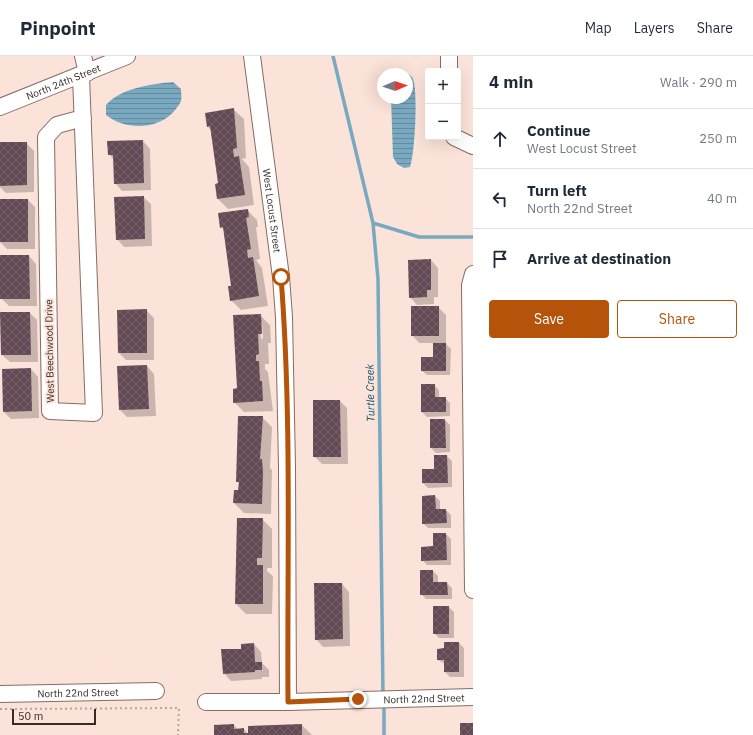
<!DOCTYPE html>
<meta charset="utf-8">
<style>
:root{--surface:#fff;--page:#f6f6f7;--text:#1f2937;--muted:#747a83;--line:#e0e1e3;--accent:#b45309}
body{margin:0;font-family:"IBM Plex Sans",sans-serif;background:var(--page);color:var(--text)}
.controls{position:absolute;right:12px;top:12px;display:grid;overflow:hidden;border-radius:4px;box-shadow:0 4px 16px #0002}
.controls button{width:36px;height:36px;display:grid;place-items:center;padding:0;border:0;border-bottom:1px solid var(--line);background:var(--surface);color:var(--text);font:20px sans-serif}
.compass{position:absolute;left:377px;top:12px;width:36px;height:36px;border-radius:50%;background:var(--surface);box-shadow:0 4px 16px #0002;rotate:88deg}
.scale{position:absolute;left:12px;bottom:10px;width:84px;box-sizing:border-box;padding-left:4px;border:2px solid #362b26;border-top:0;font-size:11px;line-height:14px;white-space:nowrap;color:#362b26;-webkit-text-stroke:3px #fce3d9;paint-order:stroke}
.stop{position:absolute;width:12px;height:12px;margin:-9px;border:3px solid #b45309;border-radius:50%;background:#fff}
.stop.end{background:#b45309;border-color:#fff;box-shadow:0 1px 4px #0008}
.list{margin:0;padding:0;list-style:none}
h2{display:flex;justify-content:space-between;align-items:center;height:52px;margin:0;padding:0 16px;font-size:17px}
h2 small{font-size:13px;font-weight:400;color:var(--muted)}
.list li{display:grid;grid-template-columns:26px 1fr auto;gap:12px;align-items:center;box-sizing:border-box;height:60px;padding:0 16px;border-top:1px solid var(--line)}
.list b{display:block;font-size:15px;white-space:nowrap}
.list p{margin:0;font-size:13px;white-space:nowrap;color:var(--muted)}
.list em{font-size:13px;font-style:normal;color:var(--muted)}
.actions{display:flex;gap:8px;padding:12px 16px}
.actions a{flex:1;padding:9px 0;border:1px solid var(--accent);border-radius:4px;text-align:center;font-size:14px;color:var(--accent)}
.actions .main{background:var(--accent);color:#fff}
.icon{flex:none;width:22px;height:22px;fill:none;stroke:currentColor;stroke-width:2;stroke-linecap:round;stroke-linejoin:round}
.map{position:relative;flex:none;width:473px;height:679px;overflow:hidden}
header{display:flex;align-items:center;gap:24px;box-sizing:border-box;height:56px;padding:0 20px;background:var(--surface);border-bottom:1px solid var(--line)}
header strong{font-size:19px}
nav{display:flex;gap:22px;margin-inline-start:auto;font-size:14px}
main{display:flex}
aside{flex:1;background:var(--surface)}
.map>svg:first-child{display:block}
</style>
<header>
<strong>Pinpoint</strong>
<nav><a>Map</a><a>Layers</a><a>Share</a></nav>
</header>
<main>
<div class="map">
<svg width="473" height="679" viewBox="0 0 473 679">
<defs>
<pattern id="water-rules" width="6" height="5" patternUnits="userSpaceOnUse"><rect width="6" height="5" fill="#79a9c0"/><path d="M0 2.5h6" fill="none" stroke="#648a9c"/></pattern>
<pattern id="building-cross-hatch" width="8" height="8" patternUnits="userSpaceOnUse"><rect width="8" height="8" fill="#644a55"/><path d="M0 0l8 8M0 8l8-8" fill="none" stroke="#77616a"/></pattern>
</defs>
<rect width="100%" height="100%" fill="#fce3d9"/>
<path fill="url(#water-rules)" d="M 401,14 C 405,16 411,18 413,23 C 418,35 415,98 410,111 L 404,112 L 397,108 L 393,101 L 391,42 L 407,42 L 407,18 L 393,18 L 394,15 Z
M 173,26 L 181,33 C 181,36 182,42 181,45 C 180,48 177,51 176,53 C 160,74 126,75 106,59 L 106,49 C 121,32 151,28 173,26 Z"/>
<path fill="#0003" fill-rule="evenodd" d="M 234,54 L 244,63 L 246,102 L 242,103 L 249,111 L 254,149 L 228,153 L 218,143 L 220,128 L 212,75 L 207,70 Z
M 143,85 L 150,93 L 151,134 L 122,135 L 115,127 L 114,104 L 109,98 Z
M 0,87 L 26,87 L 34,95 L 34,136 L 6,137 L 0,131 Z
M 143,141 L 151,148 L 152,190 L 124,191 L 117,183 Z
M 0,144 L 28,144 L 35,151 L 35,193 L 7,193 L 0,186 Z
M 247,154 L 257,164 L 258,171 L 256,171 L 260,203 L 256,204 L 262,212 L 268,250 L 241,254 L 231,244 L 233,231 L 225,175 L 221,171 Z
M 29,200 L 36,208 L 37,250 L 9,250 L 1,242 Z
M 431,204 L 438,212 L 438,241 L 434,241 L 434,248 L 417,249 L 410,241 Z
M 438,251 L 446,259 L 446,288 L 451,293 L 450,319 L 427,319 L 422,315 L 434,302 L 434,287 L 419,287 L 412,279 Z
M 146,254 L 154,262 L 154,304 L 126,304 L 119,297 Z
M 30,257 L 37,264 L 38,306 L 10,306 L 2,299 Z
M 260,259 L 270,269 L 271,287 L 268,287 L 269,308 L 265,308 L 265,313 L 268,316 L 273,355 L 244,356 L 234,346 ZM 260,268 L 262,268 L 263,282 L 261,283 Z
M 147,310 L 154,318 L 156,360 L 127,361 L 120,354 Z
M 31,313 L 38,321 L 39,362 L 11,363 L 4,356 Z
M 434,329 L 439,334 L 439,342 L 445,342 L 450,347 L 450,360 L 427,361 L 422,356 Z
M 340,345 L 347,352 L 348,408 L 322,408 L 314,400 Z
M 262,361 L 272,371 L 270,412 L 272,414 L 271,458 L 244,457 L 234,447 L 239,435 L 240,428 L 237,425 Z
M 445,364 L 450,369 L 450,396 L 436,397 L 431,392 Z
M 447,400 L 452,405 L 452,431 L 428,432 L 423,427 Z
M 435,440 L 440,445 L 440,454 L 446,454 L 451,459 L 451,472 L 428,472 L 423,467 Z
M 262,463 L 272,473 L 272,512 L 267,512 L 267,515 L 273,520 L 272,558 L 246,558 L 236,548 Z
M 446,478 L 451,483 L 451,509 L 427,509 L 422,504 Z
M 433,515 L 438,520 L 438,527 L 447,527 L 452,532 L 452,543 L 426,543 L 421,538 Z
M 342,528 L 349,536 L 350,590 L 323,591 L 316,583 Z
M 449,551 L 454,556 L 454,582 L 439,582 L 434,577 Z
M 459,587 L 464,592 L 464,621 L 450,621 L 445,616 L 445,608 L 438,604 L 445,593 Z
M 254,588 L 261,596 L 262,607 L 269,614 L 269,621 L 262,621 L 262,623 L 231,625 L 224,617 L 242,594 Z
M 234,669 L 238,674 L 244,673 L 248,678 L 302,669 L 312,679 L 215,679 Z"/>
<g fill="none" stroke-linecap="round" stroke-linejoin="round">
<path stroke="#79a9c0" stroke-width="3.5" d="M 333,0 L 373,167 L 378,223 L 383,640
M 373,167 L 419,181 L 473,181
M 384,679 L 384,648"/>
</g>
<path fill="url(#building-cross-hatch)" d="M 234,52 L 237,92 L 233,93 L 234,101 L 239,100 L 245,139 L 217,143 L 215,128 L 218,127 L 210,70 L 207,71 L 205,57 Z
M 143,84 L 144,127 L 114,128 L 113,99 L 108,99 L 107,85 Z
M 0,86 L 27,86 L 27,129 L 0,130 Z
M 144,140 L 145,183 L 116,184 L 114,141 Z
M 0,143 L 28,143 L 28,186 L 0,186 Z
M 248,153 L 249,161 L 246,162 L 251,193 L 247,194 L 248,202 L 253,201 L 259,240 L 230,245 L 228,230 L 231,230 L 223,171 L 220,172 L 218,157 Z
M 0,199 L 29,199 L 30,243 L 0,243 Z
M 431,203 L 431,234 L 427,234 L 427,241 L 409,242 L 408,204 Z
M 411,250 L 439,250 L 439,280 L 411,280 Z
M 147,253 L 147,297 L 118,297 L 117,254 Z
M 0,256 L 30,256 L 31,299 L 1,299 Z
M 261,258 L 262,278 L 258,278 L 259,298 L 256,299 L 256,305 L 259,305 L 260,325 L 262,325 L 263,345 L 233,347 L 233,333 L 237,332 L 233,259 Z
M 433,287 L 446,287 L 446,315 L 421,315 L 421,301 L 433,301 Z
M 147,309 L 149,353 L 119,354 L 117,310 Z
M 31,312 L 32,355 L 3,356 L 2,313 Z
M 421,328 L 435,328 L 435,341 L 446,341 L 446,356 L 421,356 Z
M 313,344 L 340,344 L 341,401 L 313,401 Z
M 238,360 L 263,360 L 260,403 L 262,403 L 263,416 L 262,448 L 233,447 L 234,434 L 238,434 L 239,426 L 236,426 Z
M 430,363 L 445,363 L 446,392 L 430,392 Z
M 434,399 L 447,399 L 448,427 L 422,427 L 422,413 L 434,413 Z
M 435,439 L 436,453 L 446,453 L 447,467 L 422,468 L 422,440 Z
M 237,462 L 263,462 L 262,502 L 257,502 L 257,509 L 263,509 L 263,548 L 235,548 Z
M 433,477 L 446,477 L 447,504 L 421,505 L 421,491 L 433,490 Z
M 420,514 L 433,514 L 433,526 L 447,526 L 448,539 L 420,539 Z
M 314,527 L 342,527 L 343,583 L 315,584 Z
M 433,550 L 449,550 L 449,578 L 433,578 Z
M 444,586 L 459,586 L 459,616 L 444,616 L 444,604 L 437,604 L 437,593 L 444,592 Z
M 254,587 L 255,606 L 262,606 L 262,614 L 255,614 L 255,616 L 223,618 L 221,593 L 241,593 L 241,588 Z
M 460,667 L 473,667 L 473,679 L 460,679 Z
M 234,668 L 234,673 L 244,672 L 244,677 L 248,677 L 248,670 L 302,668 L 302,679 L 214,679 L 214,669 Z"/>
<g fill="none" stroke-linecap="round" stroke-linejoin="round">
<defs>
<g id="minor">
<path d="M 83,0 L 87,17"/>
<path id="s1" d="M 252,0 L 281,221 L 284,261 L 287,411 L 288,646"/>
<path d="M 449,0 L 449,15"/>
<path d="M 81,20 L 94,357 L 50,355 L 46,81 L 57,69 L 83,62"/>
<path id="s2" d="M 0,51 L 127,0"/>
<path d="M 454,81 L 473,90"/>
<path d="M 473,218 L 470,229 L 473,534"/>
<path id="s3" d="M 0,638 L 156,635"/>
<path id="s4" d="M 206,646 L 288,646 L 473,641"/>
</g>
</defs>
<use href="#minor" stroke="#876c62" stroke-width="18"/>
<path stroke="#b9a59c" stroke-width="2" stroke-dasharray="2 3" stroke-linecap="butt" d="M 0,653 L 179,652 L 178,679"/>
<use href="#minor" stroke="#fff" stroke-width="16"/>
</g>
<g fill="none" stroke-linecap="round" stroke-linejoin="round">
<path stroke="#b45309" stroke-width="5" d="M 281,221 C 292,362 287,504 288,646 L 358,643"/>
</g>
<g text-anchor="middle" stroke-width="4" stroke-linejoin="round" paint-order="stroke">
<g font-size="10" fill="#362b26" stroke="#fce3d9">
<text dy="4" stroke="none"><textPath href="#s2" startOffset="68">North 24th Street</textPath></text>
<text dy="4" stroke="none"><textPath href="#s1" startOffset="156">West Locust Street</textPath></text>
<text transform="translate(49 295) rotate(-91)" y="4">West Beechwood Drive</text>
<text dy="4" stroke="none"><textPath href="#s3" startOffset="78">North 22nd Street</textPath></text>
<text dy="4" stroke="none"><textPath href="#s4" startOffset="218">North 22nd Street</textPath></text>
</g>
<g font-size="11" font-style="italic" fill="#14516a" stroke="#fce3d9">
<text transform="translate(370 337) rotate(-91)" y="4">Turtle Creek</text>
</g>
</g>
</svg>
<div class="controls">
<button>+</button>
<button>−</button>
</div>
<svg class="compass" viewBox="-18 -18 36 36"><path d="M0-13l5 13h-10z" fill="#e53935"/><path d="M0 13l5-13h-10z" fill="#747a83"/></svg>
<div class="scale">50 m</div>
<div class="stop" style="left:281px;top:221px"></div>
<div class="stop end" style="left:358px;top:643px"></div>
</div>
<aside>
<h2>4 min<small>Walk · 290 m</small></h2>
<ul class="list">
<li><svg class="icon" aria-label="ahead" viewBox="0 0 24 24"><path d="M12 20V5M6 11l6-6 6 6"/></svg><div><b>Continue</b><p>West Locust Street</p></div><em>250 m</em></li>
<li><svg class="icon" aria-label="left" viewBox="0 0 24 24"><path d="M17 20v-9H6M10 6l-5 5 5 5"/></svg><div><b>Turn left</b><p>North 22nd Street</p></div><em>40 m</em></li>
<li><svg class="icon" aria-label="arrive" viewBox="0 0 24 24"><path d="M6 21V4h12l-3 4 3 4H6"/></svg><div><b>Arrive at destination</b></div></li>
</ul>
<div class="actions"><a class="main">Save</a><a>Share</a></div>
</aside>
</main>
